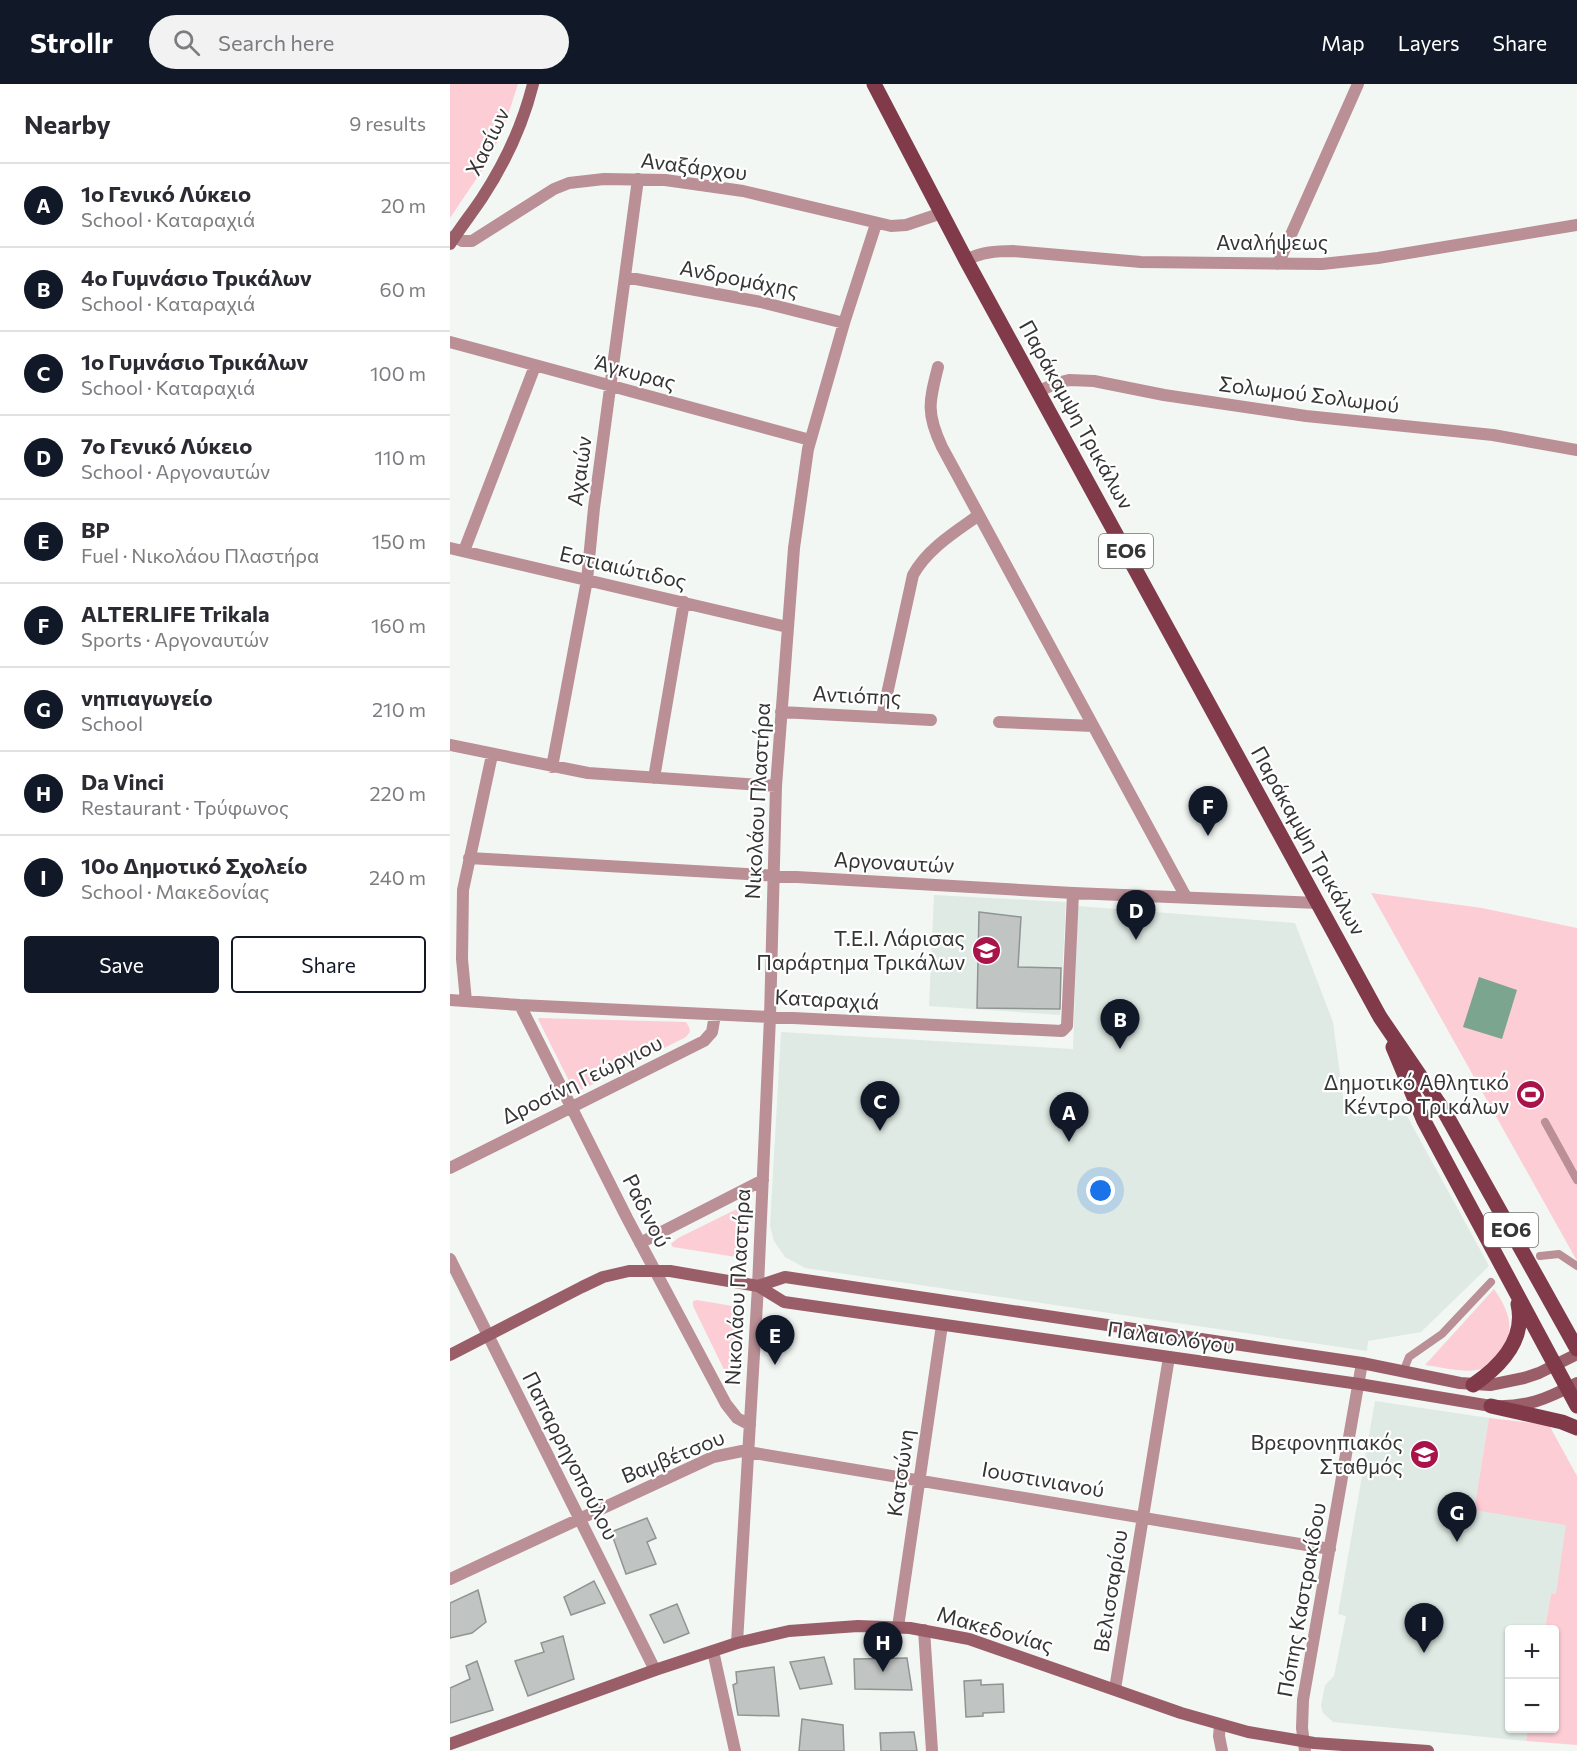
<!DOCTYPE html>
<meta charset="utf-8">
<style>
:root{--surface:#fff;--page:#f2f2f3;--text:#2b2b33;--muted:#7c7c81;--line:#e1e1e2;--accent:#111827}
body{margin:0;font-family:Commissioner,sans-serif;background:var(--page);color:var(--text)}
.controls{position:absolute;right:18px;bottom:18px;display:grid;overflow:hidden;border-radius:6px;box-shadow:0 2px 4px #0004}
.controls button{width:54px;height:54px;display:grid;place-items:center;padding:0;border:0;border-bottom:2px solid var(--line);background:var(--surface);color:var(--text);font:30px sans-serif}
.you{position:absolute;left:651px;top:1107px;width:21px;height:21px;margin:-15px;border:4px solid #fff;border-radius:50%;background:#1a73e8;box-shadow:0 0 0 9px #1a73e833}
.badge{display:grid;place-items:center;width:39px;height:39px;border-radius:50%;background:var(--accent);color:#fff;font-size:20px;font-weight:700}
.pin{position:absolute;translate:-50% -50px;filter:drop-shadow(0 2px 3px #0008)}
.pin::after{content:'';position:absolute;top:32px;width:21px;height:18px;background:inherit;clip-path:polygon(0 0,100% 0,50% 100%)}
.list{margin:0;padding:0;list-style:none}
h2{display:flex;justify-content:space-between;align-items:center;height:78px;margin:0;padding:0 24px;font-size:26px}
h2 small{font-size:20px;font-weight:400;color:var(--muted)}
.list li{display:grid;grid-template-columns:39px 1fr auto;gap:18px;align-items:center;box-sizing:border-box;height:84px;padding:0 24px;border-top:2px solid var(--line)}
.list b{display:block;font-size:22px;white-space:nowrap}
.list p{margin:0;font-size:20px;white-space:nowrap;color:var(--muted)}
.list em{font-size:20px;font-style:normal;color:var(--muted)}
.actions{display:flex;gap:12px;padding:18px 24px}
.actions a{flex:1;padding:14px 0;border:2px solid var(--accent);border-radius:6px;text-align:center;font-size:21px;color:var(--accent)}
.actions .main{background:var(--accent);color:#fff}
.icon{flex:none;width:33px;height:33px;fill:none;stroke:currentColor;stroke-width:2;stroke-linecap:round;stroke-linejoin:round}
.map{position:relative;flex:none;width:1127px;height:1667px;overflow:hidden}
header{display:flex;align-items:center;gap:36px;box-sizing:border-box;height:84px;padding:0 30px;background:var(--accent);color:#fff}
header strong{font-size:28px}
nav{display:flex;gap:33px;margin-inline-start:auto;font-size:21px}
.search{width:420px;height:54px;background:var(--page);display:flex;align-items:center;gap:15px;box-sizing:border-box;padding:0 21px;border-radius:33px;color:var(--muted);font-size:22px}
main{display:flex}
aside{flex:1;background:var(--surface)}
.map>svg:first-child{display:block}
</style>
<header>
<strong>Strollr</strong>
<div class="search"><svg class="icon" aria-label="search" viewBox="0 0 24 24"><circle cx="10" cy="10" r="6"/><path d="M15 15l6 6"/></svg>Search here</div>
<nav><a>Map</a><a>Layers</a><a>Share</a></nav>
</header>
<main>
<aside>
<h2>Nearby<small>9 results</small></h2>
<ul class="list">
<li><span class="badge">A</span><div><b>1ο Γενικό Λύκειο</b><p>School · Καταραχιά</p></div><em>20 m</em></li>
<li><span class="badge">B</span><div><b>4ο Γυμνάσιο Τρικάλων</b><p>School · Καταραχιά</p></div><em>60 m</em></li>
<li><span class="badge">C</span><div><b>1ο Γυμνάσιο Τρικάλων</b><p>School · Καταραχιά</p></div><em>100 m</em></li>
<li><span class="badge">D</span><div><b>7ο Γενικό Λύκειο</b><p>School · Αργοναυτών</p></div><em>110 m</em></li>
<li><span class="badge">E</span><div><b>BP</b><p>Fuel · Νικολάου Πλαστήρα</p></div><em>150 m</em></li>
<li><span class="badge">F</span><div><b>ALTERLIFE Trikala</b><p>Sports · Αργοναυτών</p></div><em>160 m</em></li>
<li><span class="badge">G</span><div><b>νηπιαγωγείο</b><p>School</p></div><em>210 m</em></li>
<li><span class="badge">H</span><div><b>Da Vinci</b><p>Restaurant · Τρύφωνος</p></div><em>220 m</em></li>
<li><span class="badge">I</span><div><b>10ο Δημοτικό Σχολείο</b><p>School · Μακεδονίας</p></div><em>240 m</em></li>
</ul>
<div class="actions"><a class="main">Save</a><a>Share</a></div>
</aside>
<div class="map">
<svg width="1127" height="1667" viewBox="0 0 1127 1667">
<rect width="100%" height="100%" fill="#f2f7f4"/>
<path fill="#dfeae4" d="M 484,811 L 616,818 L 610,931 L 479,922 Z
M 628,822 L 845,839 L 883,938 L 895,1028 L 957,1032 L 1039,1182 L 971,1248 L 918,1257 L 917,1267 L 355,1184 L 335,1173 L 324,1157 L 320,1142 L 331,948 L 623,965 Z
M 925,1317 L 1039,1334 L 1024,1425 L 1117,1440 L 1106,1511 L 1101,1510 L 1095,1545 L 1060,1546 L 1060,1644 L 1078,1645 L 1076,1657 L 883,1638 L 873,1629 L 871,1622 L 875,1601 L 884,1592 L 896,1532 L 888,1530 Z"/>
<path fill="#fccdd5" d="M 0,0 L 68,0 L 53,46 L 37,79 L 0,134 Z
M 921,809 L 1032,824 L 1127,844 L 1127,1177 Z
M 89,934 L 236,938 L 239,943 L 240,948 L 236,953 L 125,1009 L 88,935 Z
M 291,1123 L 296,1127 L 292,1174 L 223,1163 L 221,1160 L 228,1154 Z
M 1044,1205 C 1059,1227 1067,1246 1049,1269 C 1044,1276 1039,1282 1031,1285 C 1015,1290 992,1283 975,1281 Z
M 247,1216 L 288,1223 L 285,1303 L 281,1300 L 243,1222 L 243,1217 Z
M 1039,1334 L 1099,1341 L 1127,1392 L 1127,1661 L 1076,1657 L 1078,1645 L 1104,1644 L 1104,1546 L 1095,1545 L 1101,1510 L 1106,1510 L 1116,1441 L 1024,1426 Z"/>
<path fill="#7ba58e" d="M 1029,893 L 1067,906 L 1052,955 L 1013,943 Z"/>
<path fill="#c0c4c2" stroke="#909492" stroke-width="1.5" d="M 529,828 L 571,833 L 568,883 L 611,884 L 610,925 L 527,924 Z
M 197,1434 L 206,1454 L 197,1458 L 206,1480 L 176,1490 L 161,1448 Z
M 144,1497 L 155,1519 L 121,1531 L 114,1513 Z
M 28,1506 L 36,1538 L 22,1549 L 0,1554 L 0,1519 Z
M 227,1520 L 239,1549 L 214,1559 L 200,1531 Z
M 113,1552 L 124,1595 L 78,1612 L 65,1577 L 94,1568 L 91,1559 Z
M 374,1573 L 382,1600 L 350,1605 L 340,1578 Z
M 457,1574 L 462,1606 L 405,1605 L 404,1575 Z
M 27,1577 L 43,1626 L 0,1639 L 0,1604 L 20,1595 L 16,1582 Z
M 324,1583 L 329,1632 L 288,1631 L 283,1601 L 287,1599 L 286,1588 Z
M 531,1596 L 531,1601 L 553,1600 L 554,1628 L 533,1629 L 533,1632 L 516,1633 L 514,1597 Z
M 352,1635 L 393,1641 L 394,1667 L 349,1667 Z
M 464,1648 L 467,1667 L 431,1667 L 430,1649 Z"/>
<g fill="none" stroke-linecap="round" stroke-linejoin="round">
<path stroke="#ba8f96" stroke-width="8" d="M 1095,1038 L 1127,1096
M 1090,1172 L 1109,1170 L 1127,1182
M 953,1288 L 959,1273 L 992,1250 L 1041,1198"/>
<path stroke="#ba8f96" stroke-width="12" d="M 4,152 L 12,157 L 22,157 L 104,105 L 119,99 L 154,95 L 215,96 L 293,107 L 441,142 L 456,141 L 492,129
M 516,176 C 532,168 546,167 563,167 L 691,178 L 872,180 L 928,174 L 1127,141
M 828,180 L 908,0
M 175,193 L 311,218 L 394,239
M 0,258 L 360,356
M 488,283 C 479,318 476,329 492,363 L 736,813
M 589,307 L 607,299 L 619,296 L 644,297 L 714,311 L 856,332 L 1043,351 L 1127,366
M 0,464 L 337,543
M 14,467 L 85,282
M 331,628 L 481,636
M 432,633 L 463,491 C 477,465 505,448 529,431
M 549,638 L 643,642
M 0,661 L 138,689 L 326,702
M 102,683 L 137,496 L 144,424 L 188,95
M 204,694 L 234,518
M 19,774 L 623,809 L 868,819
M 0,916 L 70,921 L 612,947 L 617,942 L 623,809
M 16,917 L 12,875 L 13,806 L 42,671
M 70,921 L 177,1134 L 276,1320 L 287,1334 L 300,1341
M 0,1084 L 254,957 L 262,948 L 265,931
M 190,1159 L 313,1096
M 0,1175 L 205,1586
M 0,1495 L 263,1373 L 292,1367 L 880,1465
M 448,1543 L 492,1241
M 474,1546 L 482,1667
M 287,1559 L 308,1202 L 320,933 L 326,702 L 344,464 L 358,365 L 394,239 L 426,140
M 263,1567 L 285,1667
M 665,1605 L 719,1273
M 770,1641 L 769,1652 L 772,1667
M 855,1667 L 852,1644 L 853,1616 L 912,1279"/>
<path stroke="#9a5e69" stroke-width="12" d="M 0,160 C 10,144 22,129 32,114 C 55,79 73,40 83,0
M 308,1202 L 335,1193 L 912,1279 L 1010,1299 L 1040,1301 L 1074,1294 L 1089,1289 L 1127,1270
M 0,1271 L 132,1203 L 153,1193 L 179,1187 L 220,1187 L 308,1202 L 334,1218 L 909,1300 L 1041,1322 C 1076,1324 1097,1315 1127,1299
M 0,1660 L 205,1586 L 287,1559 L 339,1547 L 408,1542 L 460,1544 L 519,1555 L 731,1629 L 798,1648 L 864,1659 L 978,1667"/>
<path stroke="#813a4a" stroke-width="15" d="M 424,0 L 516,176 L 930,933 L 994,1027 L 1127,1265
M 943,963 L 974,1037 L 1127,1322
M 1023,1301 C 1051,1282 1076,1255 1068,1220
M 1041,1322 L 1112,1338 L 1127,1344"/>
</g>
<defs>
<symbol id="school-disc" viewBox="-11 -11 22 22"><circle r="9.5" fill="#a8144a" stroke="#fff"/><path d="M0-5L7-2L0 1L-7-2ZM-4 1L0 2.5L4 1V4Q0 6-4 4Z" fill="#fff"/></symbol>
<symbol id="stadium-disc" viewBox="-11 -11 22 22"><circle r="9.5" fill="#a8144a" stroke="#fff"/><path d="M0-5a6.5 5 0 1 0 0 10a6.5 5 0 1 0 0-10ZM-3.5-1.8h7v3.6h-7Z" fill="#fff"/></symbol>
</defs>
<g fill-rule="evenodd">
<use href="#school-disc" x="520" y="850" width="33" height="33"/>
<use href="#stadium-disc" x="1064" y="994" width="33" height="33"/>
<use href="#school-disc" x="958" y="1354" width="33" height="33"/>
</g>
<g text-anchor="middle" stroke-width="4.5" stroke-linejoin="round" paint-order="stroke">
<g fill="#fff" stroke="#717271" stroke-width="1.5">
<rect x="649" y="450" width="54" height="34" rx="4.5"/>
<rect x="1034" y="1129" width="54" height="34" rx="4.5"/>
</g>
<g font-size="20" font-weight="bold" fill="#343534">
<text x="676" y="474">ΕΟ6</text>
<text x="1061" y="1153">ΕΟ6</text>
</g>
<g font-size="21" fill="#343534" stroke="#fff">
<text transform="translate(38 58) rotate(-64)" y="7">Χασίων</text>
<text transform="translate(244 83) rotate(7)" y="7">Αναξάρχου</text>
<text x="822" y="166">Αναλήψεως</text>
<text transform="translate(289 195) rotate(11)" y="7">Ανδρομάχης</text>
<text transform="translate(185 289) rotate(15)" y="7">Άγκυρας</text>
<text transform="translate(859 311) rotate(7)" y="7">Σολωμού Σολωμού</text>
<text transform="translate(626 331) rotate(61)" y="7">Παράκαμψη Τρικάλων</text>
<text transform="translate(130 387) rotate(-82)" y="7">Αχαιών</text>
<text transform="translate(173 484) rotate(13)" y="7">Εστιαιώτιδος</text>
<text transform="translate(407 612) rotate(3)" y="7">Αντιόπης</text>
<text transform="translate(308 717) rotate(-87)" y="7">Νικολάου Πλαστήρα</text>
<text transform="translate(858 757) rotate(61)" y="7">Παράκαμψη Τρικάλων</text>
<text transform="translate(444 779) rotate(3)" y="7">Αργοναυτών</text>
<text transform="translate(377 916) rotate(3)" y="7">Καταραχιά</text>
<text transform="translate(132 996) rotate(-26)" y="7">Δροσίνη Γεώργιου</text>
<text transform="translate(196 1127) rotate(63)" y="7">Ραδινού</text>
<text transform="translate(288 1203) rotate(-87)" y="7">Νικολάου Πλαστήρα</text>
<text transform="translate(721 1254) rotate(8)" y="7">Παλαιολόγου</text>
<text transform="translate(120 1372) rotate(63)" y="7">Παπαρρηγοπούλου</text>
<text transform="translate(223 1373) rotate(-22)" y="7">Βαμβέτσου</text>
<text transform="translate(451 1389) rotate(-82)" y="7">Κατσώνη</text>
<text transform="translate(593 1396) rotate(10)" y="7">Ιουστινιανού</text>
<text transform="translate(661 1507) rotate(-81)" y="7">Βελισσαρίου</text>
<text transform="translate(852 1516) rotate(-80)" y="7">Πόπης Καστρακίδου</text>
<text transform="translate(545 1546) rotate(16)" y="7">Μακεδονίας</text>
</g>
<g font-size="21" fill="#343534" stroke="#fff" text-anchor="end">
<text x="515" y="862">Τ.Ε.Ι. Λάρισας<tspan x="515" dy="24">Παράρτημα Τρικάλων</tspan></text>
<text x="1059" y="1006">Δημοτικό Αθλητικό<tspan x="1059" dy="24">Κέντρο Τρικάλων</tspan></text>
<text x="953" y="1366">Βρεφονηπιακός<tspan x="953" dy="24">Σταθμός</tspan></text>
</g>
</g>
</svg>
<div class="controls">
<button>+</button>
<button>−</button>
</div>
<div class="you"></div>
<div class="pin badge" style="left:619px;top:1058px">A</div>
<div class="pin badge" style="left:670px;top:965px">B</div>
<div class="pin badge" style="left:430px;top:1047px">C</div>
<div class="pin badge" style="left:686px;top:856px">D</div>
<div class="pin badge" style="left:325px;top:1281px">E</div>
<div class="pin badge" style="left:758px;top:752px">F</div>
<div class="pin badge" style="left:1007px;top:1458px">G</div>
<div class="pin badge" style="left:433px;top:1588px">H</div>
<div class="pin badge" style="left:974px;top:1569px">I</div>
</div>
</main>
